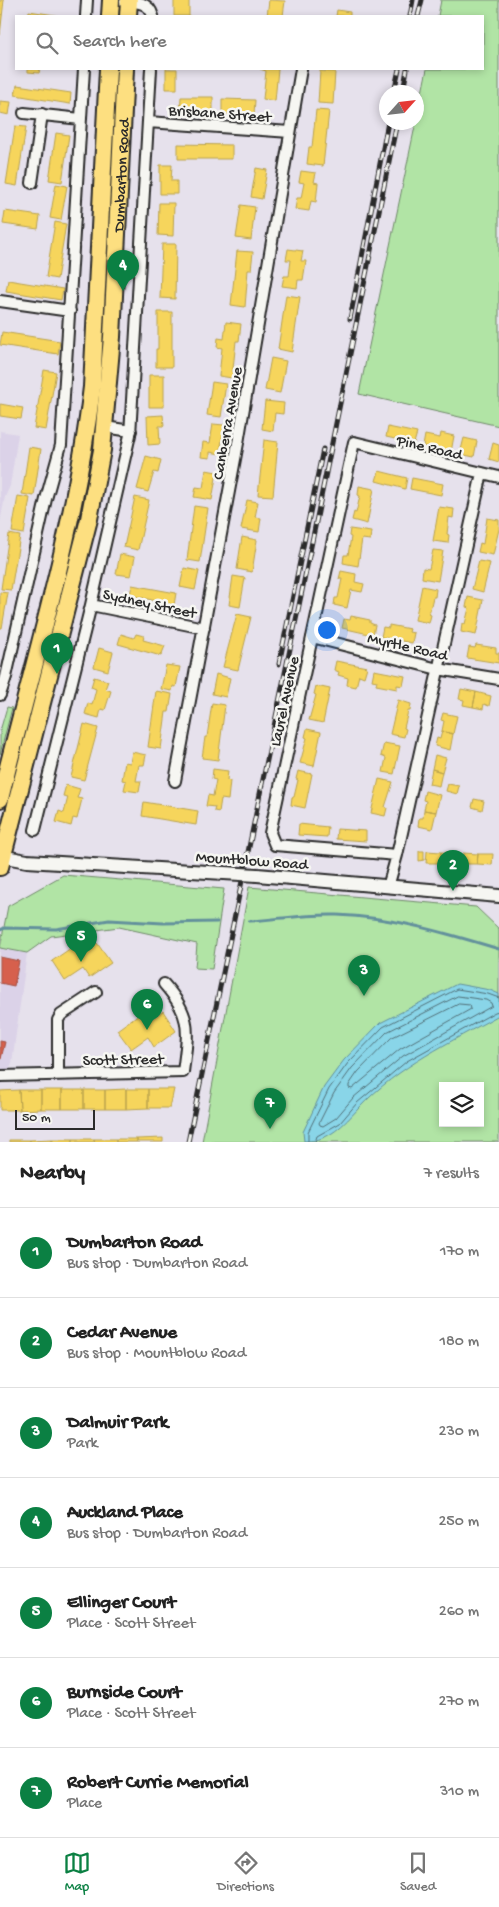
<!DOCTYPE html>
<meta charset="utf-8">
<style>
:root{--surface:#fff;--page:#f2f2f2;--text:#222;--muted:#767676;--line:#e0e0e0;--accent:#0b8043}
body{margin:0;font-family:"Gochi Hand",sans-serif;background:var(--page);color:var(--text)}
.controls{position:absolute;right:15px;bottom:15px;display:grid;overflow:hidden;border-radius:0px;box-shadow:0 2px 8px #0003}
.controls button{width:45px;height:45px;display:grid;place-items:center;padding:0;border:0;border-bottom:1px solid var(--line);background:var(--surface);color:var(--text);font:25px sans-serif}
.compass{position:absolute;left:379px;top:85px;width:45px;height:45px;border-radius:50%;background:var(--surface);box-shadow:0 2px 8px #0003;rotate:63deg}
.scale{position:absolute;left:15px;bottom:12px;width:80px;box-sizing:border-box;padding-left:5px;border:2px solid #2b2b2b;border-top:0;font-size:14px;line-height:18px;white-space:nowrap;color:#2b2b2b;-webkit-text-stroke:4px #f6f6f2;paint-order:stroke}
.you{position:absolute;left:326px;top:629px;width:18px;height:18px;margin:-12px;border:4px solid #fff;border-radius:50%;background:#1a73e8;box-shadow:0 0 0 8px #1a73e833}
.badge{display:grid;place-items:center;width:32px;height:32px;border-radius:50%;background:var(--accent);color:#fff;font-size:16px;font-weight:700}
.pin{position:absolute;translate:-50% -41px;filter:drop-shadow(0 1px 2px #0008)}
.pin::after{content:'';position:absolute;top:26px;width:18px;height:15px;background:inherit;clip-path:polygon(0 0,100% 0,50% 100%)}
.list{margin:0;padding:0;list-style:none}
h2{display:flex;justify-content:space-between;align-items:center;height:65px;margin:0;padding:0 20px;font-size:21px}
h2 small{font-size:16px;font-weight:400;color:var(--muted)}
.list li{display:grid;grid-template-columns:32px 1fr auto;gap:15px;align-items:center;box-sizing:border-box;height:90px;padding:0 20px;border-top:1px solid var(--line)}
.list b{display:block;font-size:19px;white-space:nowrap}
.list p{margin:0;font-size:16px;white-space:nowrap;color:var(--muted)}
.list em{font-size:16px;font-style:normal;color:var(--muted)}
.icon{flex:none;width:28px;height:28px;fill:none;stroke:currentColor;stroke-width:2;stroke-linecap:round;stroke-linejoin:round}
.map{position:relative;flex:none;width:499px;height:1142px;overflow:hidden}
.search{position:absolute;background:var(--surface);box-shadow:0 2px 8px #0003;left:15px;right:15px;top:15px;height:55px;display:flex;align-items:center;gap:12px;box-sizing:border-box;padding:0 18px;border-radius:0px;color:var(--muted);font-size:19px}
.sheet{height:695px;background:var(--surface)}
nav{display:flex;justify-content:space-around;align-items:center;box-sizing:border-box;height:70px;border-top:1px solid var(--line);background:var(--surface);font-size:14px;color:var(--muted)}
nav a{display:grid;justify-items:center;gap:2px}
nav .on{color:var(--accent)}
.map>svg:first-child{display:block}
</style>
<div class="map">
<svg width="499" height="1142" viewBox="0 0 499 1142">
<rect width="100%" height="100%" fill="#e6e1ec"/>
<filter id="ink" filterUnits="userSpaceOnUse"><feTurbulence type="fractalNoise" baseFrequency=".02" numOctaves="2"/><feDisplacementMap in="SourceGraphic" scale="10" xChannelSelector="R" yChannelSelector="G"/><feConvolveMatrix kernelMatrix="1 2 1 2 8 2 1 2 1" color-interpolation-filters="sRGB"/></filter>
<g filter="url(#ink)">
<path fill="#dbd2e8" d="M 0,431 L 18,434 L 10,486 L 5,497 L 0,522 Z
M 0,948 L 27,953 L 12,1063 L 0,1087 Z"/>
<path fill="#b1e4a5" stroke="#6e8868" fill-rule="evenodd" d="M 441,0 L 499,0 L 499,426 L 359,394 L 427,69 L 483,69 L 483,16 L 438,16 Z
M 7,707 L 12,708 L 0,754 L 0,731 Z
M 63,875 L 224,889 L 212,969 L 195,968 L 197,944 L 119,927 L 51,936 L 27,953 L 0,948 L 8,906 Z
M 249,887 L 476,907 L 499,929 L 499,1142 L 202,1142 ZM 443,1086 L 480,1086 L 480,1123 L 443,1123 Z"/>
<path fill="#89d5e8" stroke="#63919c" d="M 457,984 L 490,990 L 499,994 L 499,1015 C 451,1042 398,1066 359,1108 C 344,1124 329,1142 304,1141 L 303,1132 L 324,1087 L 344,1060 L 380,1023 Z"/>
<path fill="#f6d55c" stroke="#b9a24d" d="M 0,0 L 4,0 L 0,35 Z
M 174,0 L 189,0 L 189,16 L 174,16 Z
M 269,0 L 285,1 L 283,16 L 267,16 Z
M 337,10 L 350,12 L 350,16 L 336,16 Z
M 29,11 L 61,16 L 28,16 Z
M 28,69 L 40,69 L 39,73 L 28,72 Z
M 166,69 L 177,69 L 177,89 L 166,89 Z
M 260,69 L 278,69 L 275,101 L 263,99 L 266,71 Z
M 320,71 L 335,72 L 333,104 L 318,103 Z
M 17,85 L 71,93 L 70,104 L 15,95 Z
M 181,97 L 213,97 L 213,112 L 180,112 Z
M 222,99 L 255,100 L 254,115 L 222,114 Z
M 0,101 L 11,102 L 9,115 L 0,113 Z
M 316,110 L 329,111 L 323,166 L 307,164 L 309,147 L 312,147 Z
M 15,126 L 26,127 L 17,186 L 6,184 Z
M 56,133 L 69,135 L 62,182 L 49,180 Z
M 178,144 L 232,145 L 232,159 L 178,159 Z
M 160,165 L 172,165 L 171,181 L 177,181 L 177,194 L 160,194 Z
M 256,168 L 267,170 L 262,199 L 251,197 Z
M 301,171 L 316,173 L 314,182 L 318,183 L 316,202 L 311,201 L 309,211 L 295,209 L 297,198 L 301,198 L 304,183 L 299,182 Z
M 56,184 L 67,186 L 61,220 L 50,218 Z
M 159,203 L 174,203 L 173,236 L 158,235 Z
M 241,205 L 255,207 L 251,240 L 236,238 Z
M 5,211 L 40,216 L 38,229 L 3,224 Z
M 55,222 L 66,224 L 57,279 L 46,277 Z
M 162,244 L 176,244 L 175,299 L 160,298 Z
M 288,249 L 303,251 L 301,261 L 306,261 L 303,280 L 298,280 L 297,288 L 282,286 L 284,276 L 289,276 L 291,260 L 286,260 Z
M 237,251 L 253,252 L 251,270 L 248,270 L 245,307 L 231,305 Z
M 8,280 L 63,289 L 61,300 L 6,291 Z
M 286,295 L 300,297 L 292,352 L 278,349 Z
M 158,312 L 172,312 L 172,367 L 156,367 L 156,349 L 158,349 Z
M 226,322 L 241,324 L 239,341 L 236,341 L 232,378 L 219,376 L 222,348 L 217,347 L 218,338 L 224,339 Z
M 2,332 L 60,341 L 58,354 L 0,345 Z
M 271,358 L 286,361 L 280,393 L 265,390 Z
M 44,370 L 56,372 L 46,430 L 34,428 Z
M 149,375 L 164,375 L 164,407 L 149,407 Z
M 212,382 L 226,384 L 221,417 L 207,415 Z
M 265,401 L 284,403 L 283,414 L 275,413 L 273,431 L 262,429 Z
M 0,404 L 23,408 L 21,419 L 0,416 Z
M 163,415 L 164,426 L 159,426 L 160,444 L 148,445 L 147,416 Z
M 213,424 L 224,425 L 220,454 L 210,452 L 210,458 L 201,457 L 203,442 L 210,443 Z
M 388,427 L 417,433 L 414,443 L 386,437 Z
M 441,433 L 454,436 L 451,452 L 423,446 L 425,435 L 440,438 Z
M 464,438 L 477,441 L 474,457 L 460,454 Z
M 264,440 L 278,442 L 273,496 L 258,495 Z
M 493,443 L 499,445 L 499,462 L 489,459 Z
M 29,447 L 41,449 L 34,496 L 22,494 Z
M 146,456 L 161,460 L 158,473 L 154,472 L 148,492 L 137,489 Z
M 206,470 L 217,472 L 212,500 L 194,497 L 196,487 L 203,488 Z
M 379,471 L 407,478 L 405,489 L 376,481 Z
M 412,478 L 443,484 L 441,495 L 410,489 Z
M 359,486 L 374,489 L 367,524 L 352,520 L 354,512 L 356,513 L 360,496 L 358,495 Z
M 18,496 L 30,498 L 24,534 L 12,532 Z
M 135,497 L 149,500 L 138,550 L 124,547 Z
M 247,500 L 258,502 L 255,517 L 261,518 L 259,532 L 241,529 Z
M 194,506 L 208,508 L 200,562 L 187,560 Z
M 439,507 L 454,509 L 453,518 L 449,517 L 447,534 L 449,535 L 448,543 L 433,541 Z
M 487,518 L 499,520 L 499,529 L 493,555 L 478,552 L 480,543 L 483,544 Z
M 350,529 L 371,532 L 370,540 L 362,539 L 358,566 L 343,563 L 344,555 L 348,555 L 351,537 L 349,536 Z
M 9,534 L 20,536 L 11,590 L 1,589 Z
M 242,537 L 257,540 L 252,572 L 237,569 Z
M 433,550 L 443,551 L 438,581 L 422,578 L 423,568 L 429,569 Z
M 120,554 L 135,557 L 131,576 L 116,574 Z
M 479,561 L 490,563 L 483,592 L 472,589 Z
M 184,568 L 199,571 L 195,590 L 180,587 Z
M 341,571 L 356,574 L 355,582 L 364,584 L 362,592 L 351,590 L 347,608 L 334,605 L 335,598 L 338,598 L 342,579 L 339,579 Z
M 233,576 L 245,578 L 240,607 L 229,605 Z
M 132,585 L 176,593 L 174,605 L 130,595 Z
M 422,586 L 436,589 L 435,597 L 433,597 L 429,614 L 431,615 L 429,623 L 415,620 Z
M 0,592 L 8,593 L 2,628 L 0,628 Z
M 468,597 L 483,600 L 476,635 L 461,632 L 462,623 L 465,624 L 469,608 L 466,607 Z
M 237,614 L 251,617 L 238,670 L 223,667 Z
M 351,616 L 370,620 L 370,623 L 375,625 L 373,635 L 342,628 L 344,619 L 350,620 Z
M 389,625 L 410,629 L 409,632 L 414,633 L 412,643 L 381,637 L 383,627 L 389,628 Z
M 121,634 L 134,638 L 136,634 L 144,636 L 143,640 L 165,646 L 161,656 L 118,644 Z
M 476,645 L 496,648 L 496,653 L 499,653 L 499,663 L 467,658 L 469,647 L 475,648 Z
M 99,648 L 113,652 L 108,671 L 94,667 Z
M 336,661 L 367,667 L 364,677 L 359,675 L 356,687 L 347,685 L 348,678 L 338,675 L 339,672 L 334,670 Z
M 166,665 L 180,667 L 176,687 L 173,686 L 172,691 L 161,689 Z
M 374,670 L 405,676 L 403,686 L 397,685 L 397,689 L 376,685 L 377,681 L 372,680 Z
M 216,674 L 230,678 L 226,697 L 212,694 Z
M 94,677 L 108,681 L 105,689 L 111,691 L 105,710 L 101,709 L 99,718 L 85,714 L 88,703 L 92,705 L 96,689 L 91,687 Z
M 316,686 L 330,689 L 323,723 L 309,720 L 316,695 L 314,694 Z
M 461,689 L 476,692 L 473,707 L 463,705 L 464,700 L 459,699 Z
M 156,691 L 172,694 L 169,712 L 166,712 L 161,749 L 148,747 Z
M 476,692 L 491,696 L 489,706 L 484,704 L 483,709 L 473,707 Z
M 398,700 L 411,704 L 410,711 L 408,711 L 404,728 L 406,729 L 404,737 L 390,734 Z
M 212,703 L 225,705 L 218,760 L 202,758 L 205,737 L 207,737 Z
M 443,713 L 457,716 L 453,734 L 442,731 L 444,721 L 441,720 Z
M 84,724 L 98,728 L 84,780 L 71,777 Z
M 307,729 L 321,732 L 314,766 L 300,763 L 307,738 L 305,737 Z
M 442,731 L 453,734 L 450,750 L 435,746 L 437,738 L 440,739 Z
M 384,743 L 400,746 L 394,774 L 383,772 L 386,758 L 381,756 Z
M 132,752 L 146,755 L 144,765 L 139,765 L 136,781 L 141,781 L 139,792 L 124,790 L 126,781 L 122,780 L 125,762 L 130,763 Z
M 435,755 L 446,758 L 442,772 L 432,769 Z
M 213,769 L 228,771 L 227,780 L 230,781 L 228,800 L 221,799 L 219,812 L 214,811 L 215,807 L 206,806 L 208,795 L 213,796 L 216,780 L 212,779 Z
M 432,769 L 442,772 L 439,786 L 429,784 Z
M 298,771 L 312,774 L 305,808 L 291,805 L 292,797 L 294,797 L 298,780 L 296,779 Z
M 379,779 L 393,782 L 385,807 L 387,808 L 385,816 L 371,813 Z
M 448,784 L 459,786 L 457,794 L 446,791 Z
M 66,785 L 80,789 L 77,798 L 82,799 L 77,819 L 73,818 L 71,826 L 56,822 L 59,811 L 64,813 L 68,797 L 63,796 Z
M 425,791 L 440,795 L 436,812 L 424,810 L 426,801 L 423,800 Z
M 474,799 L 484,801 L 482,810 L 472,807 Z
M 144,802 L 198,811 L 196,825 L 142,816 Z
M 424,810 L 436,812 L 432,829 L 418,826 L 419,818 L 423,818 Z
M 299,824 L 328,827 L 327,837 L 298,835 Z
M 337,829 L 366,831 L 366,841 L 336,839 Z
M 419,851 L 424,851 L 424,860 L 419,861 Z
M 427,851 L 441,852 L 441,863 L 426,863 Z
M 441,852 L 455,853 L 455,864 L 441,863 Z
M 463,853 L 478,854 L 477,864 L 463,864 Z
M 478,854 L 493,854 L 492,865 L 477,864 Z
M 97,943 L 111,963 L 89,978 L 83,969 L 65,981 L 52,961 L 74,946 L 80,955 Z
M 163,1011 L 176,1031 L 154,1047 L 148,1037 L 131,1049 L 117,1030 L 139,1014 L 146,1023 Z
M 126,1089 L 148,1089 L 148,1108 L 126,1109 Z
M 126,1089 L 126,1109 L 105,1109 L 105,1090 Z
M 148,1089 L 174,1089 L 170,1108 L 148,1108 Z
M 19,1090 L 41,1090 L 41,1109 L 20,1110 Z
M 19,1090 L 20,1110 L 0,1110 L 0,1091 Z
M 41,1090 L 62,1090 L 62,1109 L 41,1109 Z
M 62,1090 L 84,1090 L 84,1109 L 62,1109 Z
M 84,1090 L 105,1090 L 105,1109 L 84,1109 Z
M 163,1138 L 163,1142 L 137,1142 L 137,1139 Z
M 52,1139 L 73,1139 L 73,1142 L 52,1142 Z
M 52,1139 L 52,1142 L 30,1142 L 30,1140 Z
M 73,1139 L 94,1139 L 95,1142 L 73,1142 Z
M 94,1139 L 116,1139 L 116,1142 L 95,1142 Z
M 116,1139 L 137,1139 L 137,1142 L 116,1142 Z
M 9,1140 L 30,1140 L 30,1142 L 9,1142 Z"/>
<path fill="#d6604d" stroke="#a35043" d="M 0,957 L 19,961 L 14,986 L 0,983 Z
M 0,1041 L 5,1042 L 1,1059 L 0,1059 Z"/>
<g fill="none" stroke-linecap="round" stroke-linejoin="round">
<path stroke="#516f77" stroke-width="1" d="M 458,996 L 486,1000 L 491,1003 L 492,1006 L 403,1056 L 353,1098 L 336,1118 L 323,1126 L 320,1125 L 319,1123 L 334,1093 L 352,1068 L 387,1032 Z
M 459,1004 L 470,1005 L 471,1009 L 400,1049 L 352,1089 L 349,1088 L 349,1085 L 358,1072 L 391,1038 Z
M 308,1142 L 308,1132 L 329,1089 L 348,1063 L 383,1027 L 457,989 L 488,994 L 499,998
M 315,1142 L 317,1136 L 340,1123 L 357,1103 L 407,1061 L 495,1012 L 499,1011"/>
<path stroke="#63919c" stroke-width="3" d="M 249,921 C 278,919 308,914 337,915 C 393,917 446,933 499,949
M 0,930 L 5,928 L 56,929 L 109,920 L 163,923 L 217,922"/>
<defs>
<path id="minor" d="M 125,2 C 137,2 149,2 153,16
M 86,16 L 87,0
M 24,113 L 81,119
M 148,122 L 290,132
M 32,183 L 42,114
M 0,301 L 70,311
M 105,427 L 131,431
M 91,605 L 204,628
M 312,637 L 438,669 L 499,679
M 0,695 L 6,677 L 46,499 L 61,445 L 84,69
M 175,781 L 238,443 L 301,69
M 35,830 L 91,605 L 130,435 L 151,69
M 397,855 L 275,845 L 270,833 L 354,442 L 499,477
M 388,887 L 397,855 L 482,473
M 58,1075 L 58,1020 L 61,1015 L 96,992
M 0,1076 L 183,1072 C 188,1031 193,1017 164,984"/>
<path id="tertiary" d="M 0,856 L 27,861 L 224,873
M 257,875 L 499,896"/>
<g id="primary">
<path d="M 110,16 L 111,0"/>
<path d="M 128,16 L 129,0"/>
<path d="M 0,799 C 33,663 76,527 92,387 L 108,69"/>
<path id="s1" d="M 0,867 L 89,519 L 102,450 L 112,337 L 125,69"/>
</g>
</defs>
<use href="#minor" stroke="#2b2b2b" stroke-width="14"/>
<use href="#tertiary" stroke="#2b2b2b" stroke-width="16"/>
<use href="#primary" stroke="#2b2b2b" stroke-width="20"/>
<use href="#minor" stroke="#f6f6f2" stroke-width="10"/>
<use href="#tertiary" stroke="#f6f6f2" stroke-width="12"/>
<use href="#primary" stroke="#fddf80" stroke-width="16"/>
<defs>
<path id="rail" d="M 410,16 L 413,0
M 418,16 L 422,0
M 394,92 L 399,69
M 403,92 L 407,69
M 350,319 L 388,122
M 279,664 L 323,449
M 188,1142 L 303,586 L 397,122"/>
</defs>
<use href="#rail" stroke="#2b2b2b" stroke-width="5"/>
<use href="#rail" stroke="#f6f6f2" stroke-width="3" stroke-dasharray="9" stroke-linecap="butt"/>
<defs>
<path id="tertiary-bridge" d="M 224,873 L 257,875"/>
</defs>
<use href="#tertiary-bridge" stroke="#2b2b2b" stroke-width="16" stroke-linecap="butt"/>
<use href="#tertiary-bridge" stroke="#f6f6f2" stroke-width="12"/>
</g>
</g>
<g text-anchor="middle" stroke-width="5" stroke-linejoin="round" paint-order="stroke">
<g font-size="16" fill="#2b2b2b" stroke="#f6f6f2">
<text transform="translate(220 112) rotate(4)" y="6">Brisbane Street</text>
<text dy="6" stroke="none"><textPath href="#s1" startOffset="705">Dumbarton Road</textPath></text>
<text transform="translate(226 423) rotate(-80)" y="6">Canberra Avenue</text>
<text transform="translate(430 446) rotate(13)" y="6">Pine Road</text>
<text transform="translate(150 602) rotate(12)" y="6">Sydney Street</text>
<text transform="translate(408 645) rotate(13)" y="6">Myrtle Road</text>
<text transform="translate(283 701) rotate(-78)" y="6">Laurel Avenue</text>
<text transform="translate(252 859) rotate(4)" y="6">Mountblow Road</text>
<text transform="translate(123 1058) rotate(-1)" y="6">Scott Street</text>
</g>
</g>
</svg>
<div class="controls">
<button><svg class="icon" aria-label="layers" viewBox="0 0 24 24"><path d="M12 4l9 5-9 5-9-5zM3 14l9 5 9-5"/></svg></button>
</div>
<svg class="compass" viewBox="-18 -18 36 36"><path d="M0-13l5 13h-10z" fill="#e53935"/><path d="M0 13l5-13h-10z" fill="#767676"/></svg>
<div class="scale">50 m</div>
<div class="you"></div>
<div class="pin badge" style="left:57px;top:674px">1</div>
<div class="pin badge" style="left:453px;top:891px">2</div>
<div class="pin badge" style="left:364px;top:996px">3</div>
<div class="pin badge" style="left:123px;top:291px">4</div>
<div class="pin badge" style="left:81px;top:962px">5</div>
<div class="pin badge" style="left:147px;top:1030px">6</div>
<div class="pin badge" style="left:270px;top:1129px">7</div>
<div class="search"><svg class="icon" aria-label="search" viewBox="0 0 24 24"><circle cx="10" cy="10" r="6"/><path d="M15 15l6 6"/></svg>Search here</div>
</div>
<section class="sheet">
<h2>Nearby<small>7 results</small></h2>
<ul class="list">
<li><span class="badge">1</span><div><b>Dumbarton Road</b><p>Bus stop · Dumbarton Road</p></div><em>170 m</em></li>
<li><span class="badge">2</span><div><b>Cedar Avenue</b><p>Bus stop · Mountblow Road</p></div><em>180 m</em></li>
<li><span class="badge">3</span><div><b>Dalmuir Park</b><p>Park</p></div><em>230 m</em></li>
<li><span class="badge">4</span><div><b>Auckland Place</b><p>Bus stop · Dumbarton Road</p></div><em>250 m</em></li>
<li><span class="badge">5</span><div><b>Ellinger Court</b><p>Place · Scott Street</p></div><em>260 m</em></li>
<li><span class="badge">6</span><div><b>Burnside Court</b><p>Place · Scott Street</p></div><em>270 m</em></li>
<li><span class="badge">7</span><div><b>Robert Currie Memorial</b><p>Place</p></div><em>310 m</em></li>
</ul>
</section>
<nav>
<a class="on"><svg class="icon" aria-label="map" viewBox="0 0 24 24"><path d="M3 6l6-2 6 2 6-2v14l-6 2-6-2-6 2zM9 4v14M15 6v14"/></svg>Map</a>
<a><svg class="icon" aria-label="directions" viewBox="0 0 24 24"><path d="M12 3l9 9-9 9-9-9zM9 14v-3h6M13 9l2 2-2 2"/></svg>Directions</a>
<a><svg class="icon" aria-label="saved" viewBox="0 0 24 24"><path d="M7 4h10v16l-5-4-5 4z"/></svg>Saved</a>
</nav>
